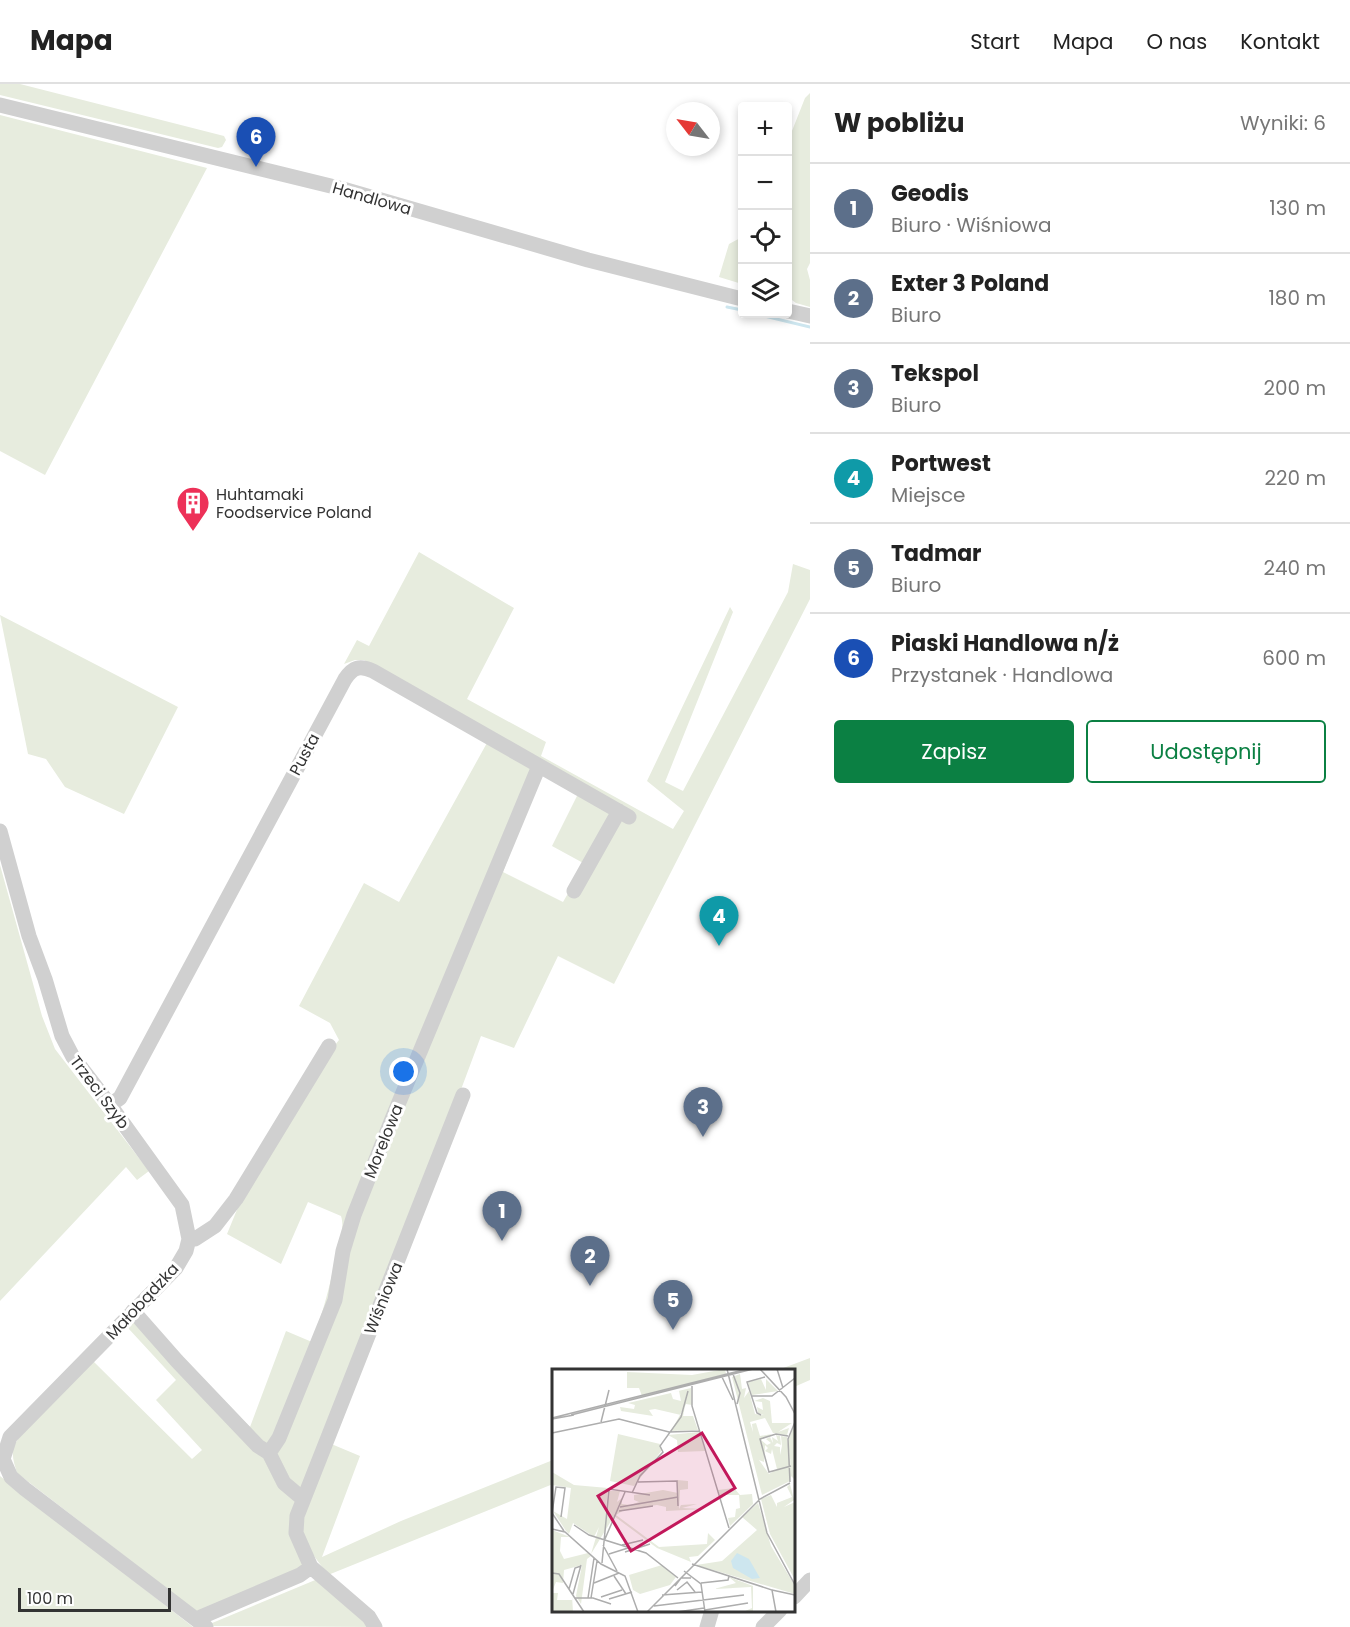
<!DOCTYPE html>
<html lang="pl">
<meta charset="utf-8">
<style>
:root{--surface:#fff;--page:#f2f2f2;--text:#222;--muted:#767676;--line:#e0e0e0;--accent:#0b8043}
body{margin:0;font-family:Poppins,sans-serif;background:var(--page);color:var(--text)}
.controls{position:absolute;right:18px;top:18px;display:grid;overflow:hidden;border-radius:6px;box-shadow:0 3px 9px #0003}
.controls button{width:54px;height:54px;display:grid;place-items:center;padding:0;border:0;border-bottom:2px solid var(--line);background:var(--surface);color:var(--text);font:30px sans-serif}
.compass{position:absolute;left:666px;top:18px;width:54px;height:54px;border-radius:50%;background:var(--surface);box-shadow:0 3px 9px #0003;rotate:301deg}
.scale{position:absolute;left:18px;bottom:15px;width:153px;box-sizing:border-box;padding-left:6px;border:3px solid #333;border-top:0;font-size:16px;line-height:21px;white-space:nowrap;color:#333;-webkit-text-stroke:4px #fff;paint-order:stroke}
.you{position:absolute;left:404px;top:988px;width:21px;height:21px;margin:-15px;border:4px solid #fff;border-radius:50%;background:#1a73e8;box-shadow:0 0 0 9px #1a73e833}
.badge{display:grid;place-items:center;width:39px;height:39px;border-radius:50%;background:var(--accent);color:#fff;font-size:20px;font-weight:700}
.pin{position:absolute;translate:-50% -50px;filter:drop-shadow(0 2px 3px #0008)}
.pin::after{content:'';position:absolute;top:32px;width:21px;height:18px;background:inherit;clip-path:polygon(0 0,100% 0,50% 100%)}
.list{margin:0;padding:0;list-style:none}
h2{display:flex;justify-content:space-between;align-items:center;height:78px;margin:0;padding:0 24px;font-size:26px}
h2 small{font-size:20px;font-weight:400;color:var(--muted)}
.list li{display:grid;grid-template-columns:39px 1fr auto;gap:18px;align-items:center;box-sizing:border-box;height:90px;padding:0 24px;border-top:2px solid var(--line)}
.list b{display:block;font-size:22px;white-space:nowrap}
.list p{margin:0;font-size:20px;white-space:nowrap;color:var(--muted)}
.list em{font-size:20px;font-style:normal;color:var(--muted)}
.actions{display:flex;gap:12px;padding:18px 24px}
.actions a{flex:1;padding:14px 0;border:2px solid var(--accent);border-radius:6px;text-align:center;font-size:21px;color:var(--accent)}
.actions .main{background:var(--accent);color:#fff}
.icon{flex:none;width:33px;height:33px;fill:none;stroke:currentColor;stroke-width:2;stroke-linecap:round;stroke-linejoin:round}
.map{position:relative;flex:none;width:810px;height:1543px;overflow:hidden}
header{display:flex;align-items:center;gap:36px;box-sizing:border-box;height:84px;padding:0 30px;background:var(--surface);border-bottom:2px solid var(--line)}
header strong{font-size:28px}
nav{display:flex;gap:33px;margin-inline-start:auto;font-size:21px}
main{display:flex}
aside{flex:1;background:var(--surface)}
.map>svg:first-child{display:block}
</style>
<header>
<strong>Mapa</strong>
<nav><a>Start</a><a>Mapa</a><a>O nas</a><a>Kontakt</a></nav>
</header>
<main>
<div class="map">
<svg width="810" height="1543" viewBox="0 0 810 1543">
<rect width="100%" height="100%" fill="#fff"/>
<path fill="#e7ecde" fill-rule="evenodd" d="M 0,0 L 20,0 L 224,52 L 226,56 L 222,63 L 218,64 L 0,11 Z
M 810,9 L 810,179 L 807,185 L 810,196 L 810,223 L 796,219 L 788,213 L 788,57 L 805,14 Z
M 0,31 L 207,84 L 45,391 L 0,367 Z
M 742,153 L 742,200 L 719,193 L 729,160 Z
M 419,468 L 514,524 L 467,615 L 546,658 L 541,672 L 673,745 L 684,727 L 647,697 L 730,523 L 733,528 L 665,698 L 683,707 L 788,508 L 793,480 L 810,486 L 810,515 L 614,900 L 558,872 L 514,964 L 481,952 L 329,1359 L 360,1372 L 322,1473 L 401,1437 L 553,1376 L 553,1400 L 328,1491 L 314,1472 L 299,1485 L 197,1528 L 17,1389 C 15,1382 12,1374 13,1366 C 15,1349 78,1293 93,1277 L 192,1375 L 202,1366 L 156,1316 L 176,1296 L 128,1244 L 140,1230 L 250,1343 L 286,1247 L 312,1258 C 324,1226 330,1201 337,1168 C 339,1154 345,1145 341,1132 L 308,1118 L 281,1180 L 227,1150 L 241,1116 L 322,977 L 339,956 L 330,939 L 299,922 L 364,799 L 399,818 L 493,648 L 364,576 L 355,576 L 344,580 L 357,556 L 369,562 ZM 542,686 L 579,708 L 552,762 L 585,780 L 563,818 L 503,788 Z
M 0,531 L 178,623 L 124,730 L 65,703 L 46,675 L 28,670 Z
M 0,781 L 42,932 L 55,965 L 149,1087 L 137,1096 L 126,1083 L 0,1217 Z
M 810,1274 L 810,1296 L 794,1303 L 794,1286 L 778,1286 Z
M 0,1392 L 193,1543 L 0,1543 Z
M 320,1494 L 375,1543 L 205,1542 Z"/>
<g fill="none" stroke-linecap="round" stroke-linejoin="round">
<path stroke="#cde6ef" stroke-width="3" d="M 727,223 L 742,226
M 756,230 L 810,243"/>
<path stroke="#d0d0d0" stroke-width="15" d="M 0,21 L 343,105 L 588,176 L 742,215
M 788,227 L 810,232
M 0,747 L 29,852 L 45,895 L 62,952 L 73,973 L 110,1021 L 182,1121 L 189,1155 L 186,1167 L 176,1184 L 10,1353 L 3,1375 L 11,1393 L 25,1405 L 206,1543
M 574,807 L 619,727
M 110,1021 L 120,1014 L 345,595 C 353,583 360,581 373,587 L 629,733
M 189,1155 L 195,1155 L 215,1142 L 236,1115 L 329,962
M 133,1227 L 177,1277 L 258,1362 L 269,1369 L 284,1399 L 303,1415
M 269,1369 L 279,1354 L 335,1216 L 343,1167 L 354,1131 L 392,1035 L 539,682
M 794,1513 L 810,1496
M 198,1536 L 201,1533 L 300,1491 L 311,1483
M 375,1543 L 369,1533 L 311,1483 L 296,1449 L 297,1432 L 463,1011
M 707,1543 L 712,1526
M 763,1543 L 780,1526"/>
</g>
<defs>
<symbol id="building-pin" viewBox="-11 -11 22 30"><path d="M0 17L-7.5 6A9.5 9.5 0 1 1 7.5 6Z" fill="#ed3158" stroke="#fff"/><path d="M-4-6H4V6H1V3H-1V6H-4ZM-2.5-4.3h1.7v1.8h-1.7ZM.8-4.3h1.7v1.8H.8ZM-2.5-1h1.7V.8h-1.7ZM.8-1h1.7V.8H.8Z" fill="#fff"/></symbol>
</defs>
<g fill-rule="evenodd">
<use href="#building-pin" x="174" y="400" width="38" height="52"/>
</g>
<g text-anchor="middle" stroke-width="6" stroke-linejoin="round" paint-order="stroke">
<g font-size="16" fill="#333" stroke="#fff">
<text transform="translate(372 114) rotate(16)" y="6">Handlowa</text>
<text transform="translate(304 670) rotate(-62)" y="6">Pusta</text>
<text transform="translate(100 1008) rotate(53)" y="6">Trzeci Szyb</text>
<text transform="translate(383 1057) rotate(-68)" y="6">Morelowa</text>
<text transform="translate(383 1214) rotate(-68)" y="6">Wiśniowa</text>
<text transform="translate(142 1217) rotate(-47)" y="6">Małobądzka</text>
</g>
<g font-size="16" fill="#333" stroke="#fff" text-anchor="start">
<text x="216" y="416">Huhtamaki<tspan x="216" dy="18">Foodservice Poland</tspan></text>
</g>
</g>
<g transform="translate(552 1285)">
<rect width="243" height="243" fill="#fff"/>
<path d="M 173,0 L 174,5 L 90,27 L 87,19 L 75,19 L 75,3 L 140,6 ZM 188,5 L 190,20 L 194,19 L 192,29 L 197,22 L 203,45 L 212,46 L 206,44 L 205,38 L 211,41 L 210,33 L 202,32 L 211,29 L 218,32 L 220,54 L 240,54 L 226,63 L 237,59 L 235,66 L 221,64 L 213,49 L 198,53 L 201,63 L 200,55 L 204,54 L 208,67 L 220,65 L 209,71 L 215,76 L 219,74 L 214,70 L 218,68 L 221,74 L 220,68 L 226,72 L 224,66 L 228,67 L 229,76 L 225,74 L 222,77 L 228,78 L 228,86 L 230,77 L 229,67 L 235,68 L 240,106 L 236,72 L 243,55 L 243,111 L 239,107 L 238,112 L 210,126 L 180,8 ZM 213,76 L 216,79 L 213,82 L 219,85 L 220,80 L 225,100 L 217,105 L 207,91 L 212,93 ZM 209,10 L 214,21 L 214,10 L 226,22 L 200,26 L 196,13 ZM 139,19 L 140,36 L 134,35 L 129,46 L 103,40 L 97,41 L 101,47 L 69,42 L 68,38 L 82,40 L 83,36 L 76,34 L 119,24 L 121,30 L 129,32 L 127,22 L 122,23 ZM 133,37 L 131,47 L 141,47 L 146,61 L 119,62 ZM 147,63 L 153,82 L 126,83 L 125,71 L 116,66 ZM 66,65 L 108,75 L 110,81 L 82,117 L 58,112 ZM 0,103 L 22,116 L 56,119 L 54,140 L 62,147 L 55,140 L 57,122 L 68,122 L 65,133 L 70,129 L 70,135 L 78,136 L 87,133 L 82,131 L 82,126 L 111,121 L 126,124 L 125,111 L 136,112 L 136,120 L 128,121 L 127,140 L 129,136 L 145,135 L 130,139 L 151,140 L 114,142 L 114,138 L 105,136 L 72,141 L 64,146 L 107,178 L 155,175 L 156,164 L 163,171 L 146,187 L 137,188 L 139,193 L 105,179 L 62,147 L 39,185 L 47,158 L 42,168 L 21,154 L 17,165 L 14,162 L 1,142 L 15,150 L 19,119 L 0,116 ZM 238,115 L 242,131 L 232,138 L 243,133 L 243,211 L 218,165 L 209,130 L 219,126 L 225,138 L 225,134 L 240,128 L 235,118 ZM 182,119 L 188,126 L 200,125 L 201,135 L 178,157 L 176,149 L 183,148 L 184,140 L 188,139 L 187,126 L 171,126 L 170,131 L 166,121 ZM 206,134 L 219,177 L 243,217 L 243,225 L 144,196 L 170,192 L 205,161 L 190,148 ZM 0,161 L 18,168 L 9,168 L 8,182 L 12,190 L 36,184 L 39,187 L 35,190 L 29,235 L 24,227 L 30,196 L 12,201 L 11,214 L 4,213 L 0,223 ZM 110,196 L 124,208 L 118,216 L 88,225 L 81,221 L 77,206 ZM 177,208 L 201,217 L 201,243 L 191,243 L 200,239 L 199,218 L 162,220 L 184,214 ZM 0,224 L 6,224 L 5,231 L 20,231 L 20,227 L 21,243 L 0,243 Z" fill="#e7ecde" fill-rule="evenodd"/>
<path d="M 185,184 L 197,190 L 208,209 L 200,210 L 181,199 L 179,192 Z" fill="#cde6ef"/>
<path fill="none" stroke="#adadad" stroke-width="1.5" d="M 175,0 L 215,164 L 243,216M 208,0 L 234,28 L 243,45M 225,0 L 231,19M 181,5 L 188,24 L 185,35M 170,8 L 181,31M 140,17 L 140,37 L 177,159M 200,27 L 220,27 L 243,9M 19,46 L 201,0M 209,46 L 205,44 L 195,13 L 213,8M 0,49 L 195,0M 0,50 L 22,46M 49,53 L 57,21M 0,64 L 67,50 L 117,63 L 148,62M 236,67 L 224,65 L 208,70 L 217,103 L 239,97M 86,113 L 125,112 L 126,137M 238,113 L 236,70 L 243,53M 80,124 L 88,107 L 111,83 L 108,77 L 129,48 L 136,22M 68,138 L 126,128M 67,142 L 101,137M 0,144 L 4,118 L 13,119 L 9,148M 0,144 L 12,162M 22,156 L 37,166 L 94,184 L 126,209M 0,160 L 13,163 L 49,195 L 73,207 L 86,243M 53,170 L 73,123M 51,176 L 65,202M 70,176 L 91,171M 73,183 L 98,175M 57,185 L 76,179M 50,194 L 57,120 L 98,126M 140,195 L 220,221 L 224,243M 132,202 L 149,215 L 153,243M 0,204 L 7,205 L 32,243M 62,207 L 74,225M 42,214 L 67,204M 149,214 L 176,211 L 177,207M 123,217 L 129,209 L 139,209M 17,220 L 23,199 L 29,197M 125,221 L 135,213 L 143,223M 220,221 L 243,226M 21,225 L 29,196M 110,226 L 150,223M 49,228 L 70,221M 23,229 L 41,229 L 59,235M 36,229 L 42,189M 39,229 L 45,192M 57,230 L 80,223M 102,237 L 192,226M 153,241 L 196,234M 95,243 L 208,130 L 238,114M 125,243 L 152,239"/>
<path fill="#c2185b" fill-opacity="0.15" stroke="#c2185b" stroke-width="3" d="M 150,64 L 183,119 L 79,182 L 46,127 Z"/>
<rect width="243" height="243" fill="none" stroke="#333" stroke-width="3"/>
</g>
</svg>
<div class="controls">
<button>+</button>
<button>−</button>
<button><svg class="icon" aria-label="locate" viewBox="0 0 24 24"><circle cx="12" cy="12" r="6"/><path d="M12 2v4M12 18v4M2 12h4M18 12h4"/></svg></button>
<button><svg class="icon" aria-label="layers" viewBox="0 0 24 24"><path d="M12 4l9 5-9 5-9-5zM3 14l9 5 9-5"/></svg></button>
</div>
<svg class="compass" viewBox="-18 -18 36 36"><path d="M0-13l5 13h-10z" fill="#e53935"/><path d="M0 13l5-13h-10z" fill="#767676"/></svg>
<div class="scale">100 m</div>
<div class="you"></div>
<div class="pin badge" style="left:502px;top:1157px;background:#5c6f8a">1</div>
<div class="pin badge" style="left:590px;top:1202px;background:#5c6f8a">2</div>
<div class="pin badge" style="left:703px;top:1053px;background:#5c6f8a">3</div>
<div class="pin badge" style="left:719px;top:862px;background:#0f9aa8">4</div>
<div class="pin badge" style="left:673px;top:1246px;background:#5c6f8a">5</div>
<div class="pin badge" style="left:256px;top:83px;background:#1a4fb4">6</div>
</div>
<aside>
<h2>W pobliżu<small>Wyniki: 6</small></h2>
<ul class="list">
<li><span class="badge" style="background:#5c6f8a">1</span><div><b>Geodis</b><p>Biuro · Wiśniowa</p></div><em>130 m</em></li>
<li><span class="badge" style="background:#5c6f8a">2</span><div><b>Exter 3 Poland</b><p>Biuro</p></div><em>180 m</em></li>
<li><span class="badge" style="background:#5c6f8a">3</span><div><b>Tekspol</b><p>Biuro</p></div><em>200 m</em></li>
<li><span class="badge" style="background:#0f9aa8">4</span><div><b>Portwest</b><p>Miejsce</p></div><em>220 m</em></li>
<li><span class="badge" style="background:#5c6f8a">5</span><div><b>Tadmar</b><p>Biuro</p></div><em>240 m</em></li>
<li><span class="badge" style="background:#1a4fb4">6</span><div><b>Piaski Handlowa n/ż</b><p>Przystanek · Handlowa</p></div><em>600 m</em></li>
</ul>
<div class="actions"><a class="main">Zapisz</a><a>Udostępnij</a></div>
</aside>
</main>
